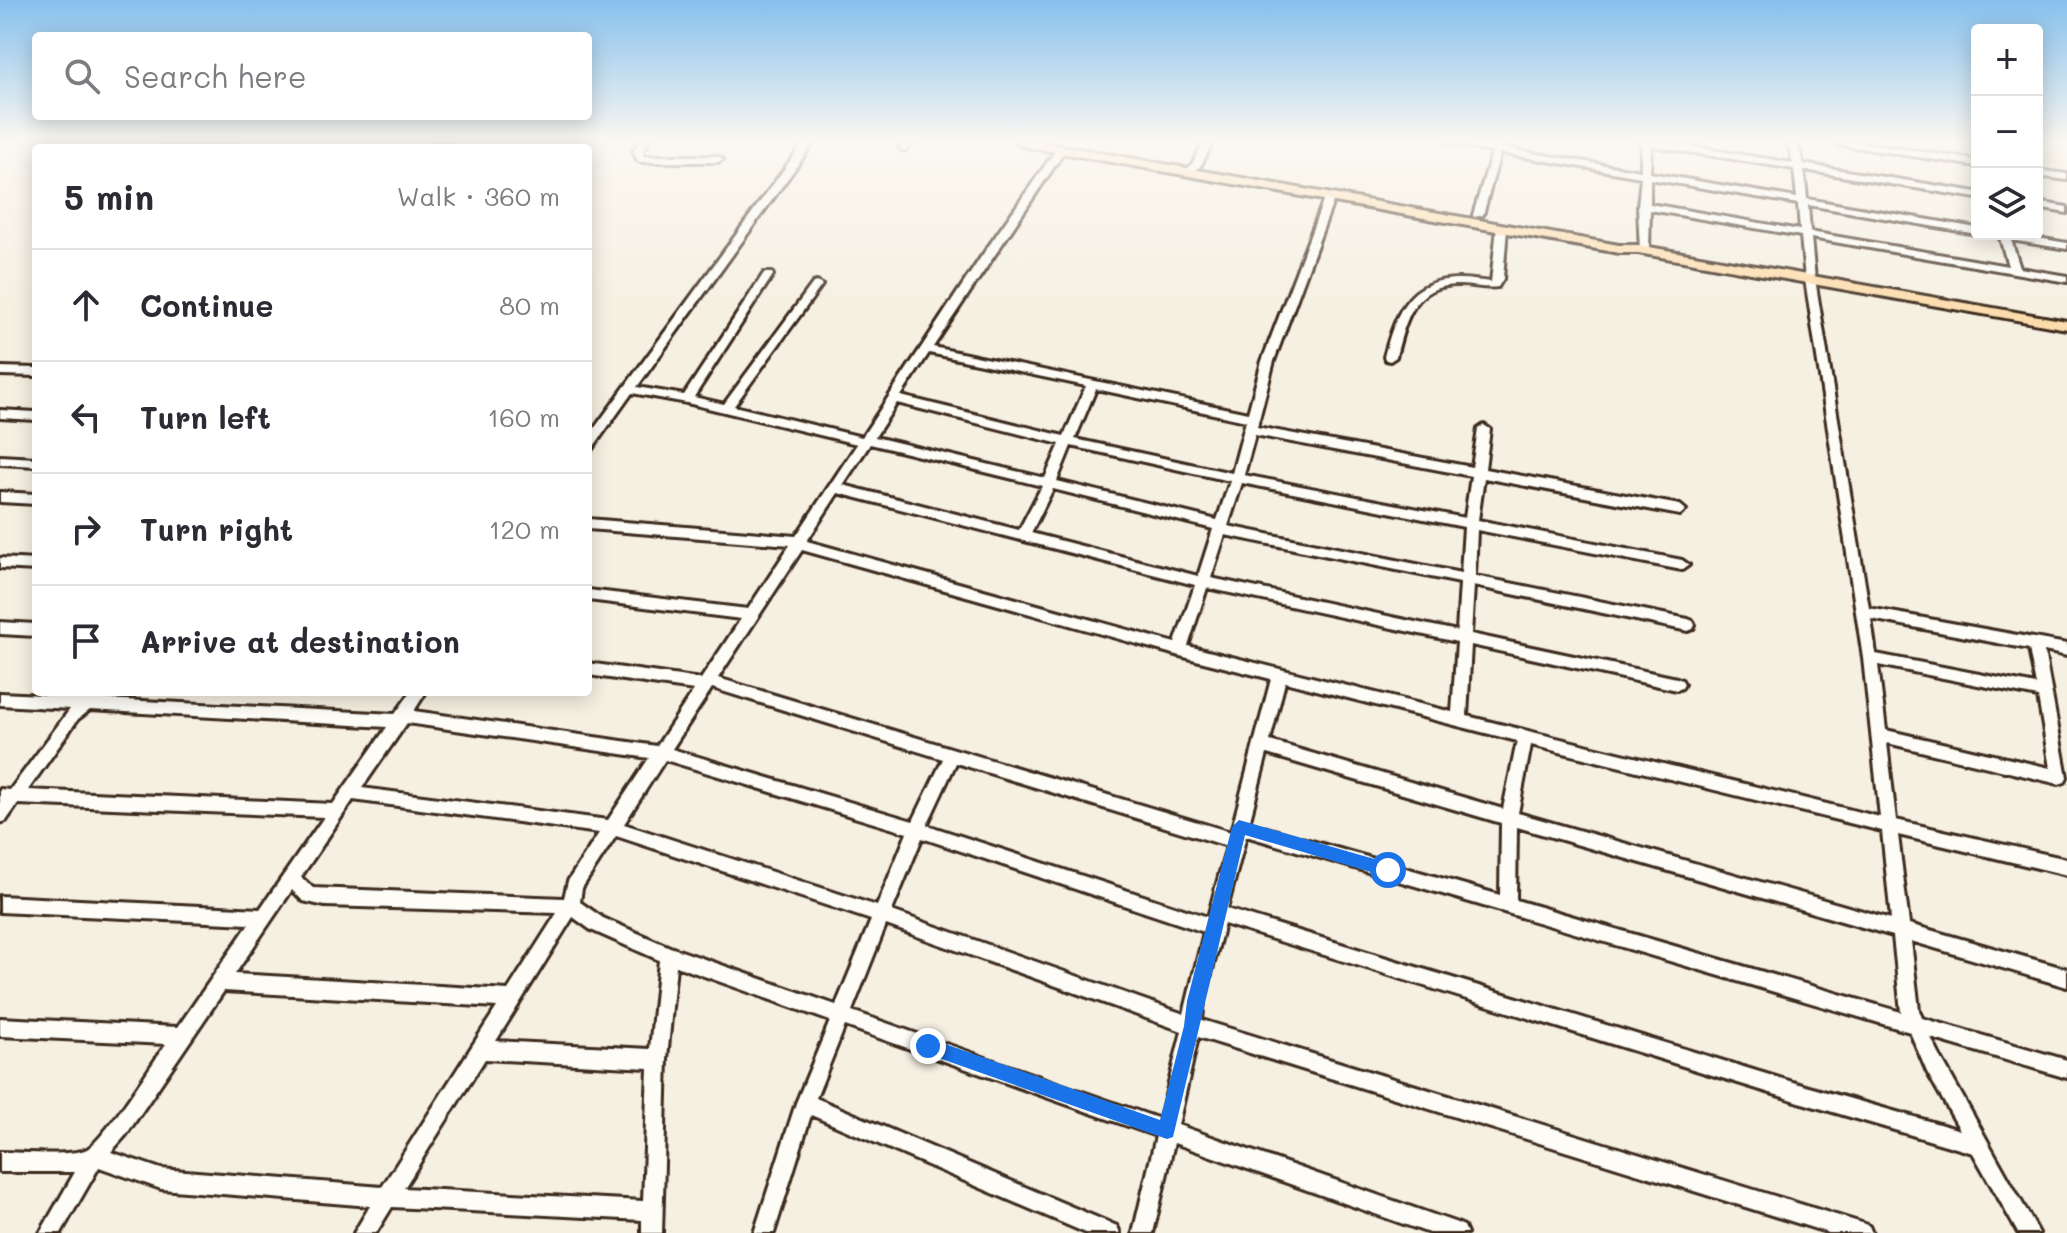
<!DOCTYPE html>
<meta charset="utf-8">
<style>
:root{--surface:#fff;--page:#f2f2f3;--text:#2b2b33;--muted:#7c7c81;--line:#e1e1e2}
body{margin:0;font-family:Mali,sans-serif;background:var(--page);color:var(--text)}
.controls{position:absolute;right:24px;top:24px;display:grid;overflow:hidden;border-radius:8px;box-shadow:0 4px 20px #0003}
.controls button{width:72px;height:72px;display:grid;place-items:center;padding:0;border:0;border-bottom:2px solid var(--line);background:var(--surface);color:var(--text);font:40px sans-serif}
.stop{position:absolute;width:24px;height:24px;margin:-18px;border:6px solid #1a73e8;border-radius:50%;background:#fff}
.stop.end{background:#1a73e8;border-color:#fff;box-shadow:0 2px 8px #0008}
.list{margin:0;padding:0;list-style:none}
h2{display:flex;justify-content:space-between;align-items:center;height:104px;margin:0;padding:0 32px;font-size:34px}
h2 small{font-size:26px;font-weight:400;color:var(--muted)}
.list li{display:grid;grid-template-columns:52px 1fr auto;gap:24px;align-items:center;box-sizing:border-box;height:112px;padding:0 32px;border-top:2px solid var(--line)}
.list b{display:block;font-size:30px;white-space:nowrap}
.list em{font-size:26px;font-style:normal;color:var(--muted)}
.icon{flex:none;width:44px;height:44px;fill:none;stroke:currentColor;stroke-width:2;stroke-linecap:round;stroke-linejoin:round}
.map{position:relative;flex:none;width:2067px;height:1233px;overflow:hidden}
.search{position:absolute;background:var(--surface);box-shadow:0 4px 20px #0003;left:32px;top:32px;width:560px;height:88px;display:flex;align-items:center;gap:20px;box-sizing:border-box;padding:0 28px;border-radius:8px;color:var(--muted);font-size:30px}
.panel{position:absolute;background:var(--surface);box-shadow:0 4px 20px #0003;left:32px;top:144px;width:560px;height:552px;border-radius:8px}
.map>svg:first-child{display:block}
</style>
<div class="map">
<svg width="2067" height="1233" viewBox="0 0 2067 1233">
<rect width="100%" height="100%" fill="#f6f0e2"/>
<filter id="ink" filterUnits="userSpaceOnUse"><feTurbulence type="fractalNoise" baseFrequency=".0125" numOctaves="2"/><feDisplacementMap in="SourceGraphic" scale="16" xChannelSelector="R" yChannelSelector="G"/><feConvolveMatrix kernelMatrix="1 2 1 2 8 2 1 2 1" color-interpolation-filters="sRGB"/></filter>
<g filter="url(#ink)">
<path fill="#ede1c9" d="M 2037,142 L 2067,142 L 2067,168 L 2037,164 Z"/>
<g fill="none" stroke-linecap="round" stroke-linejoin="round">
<defs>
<path id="minor" d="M 162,142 L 173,142 L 180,146 L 231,144 L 236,147 L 171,148 Z
M 440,142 L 450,142 L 445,148 L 435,148 Z
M 639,142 L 648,142 L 643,152 L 644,156 L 718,156 L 723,159 L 718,162 L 641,162 L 638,161 L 633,152 Z
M 804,142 L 814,142 L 637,387 L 684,395 L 764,273 L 772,273 L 773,275 L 694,397 L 724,404 L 813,283 L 817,282 L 822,285 L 734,406 L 862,437 L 981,257 L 1058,147 L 1061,146 L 1066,149 L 933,347 L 1248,413 L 1262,361 L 1324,199 L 1332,197 L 1334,199 L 1274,361 L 1257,427 L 1472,467 L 1478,429 L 1484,425 L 1490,429 L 1485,469 L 1680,505 L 1686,510 L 1680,515 L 1484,478 L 1478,520 L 1682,560 L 1689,565 L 1682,570 L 1477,530 L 1475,576 L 1688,619 L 1693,621 L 1695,625 L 1693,629 L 1688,631 L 1474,586 L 1471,634 L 1677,678 L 1682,680 L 1684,684 L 1682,688 L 1677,690 L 1471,645 L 1467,716 L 1880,817 L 1863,658 L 1805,279 L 1801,236 L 1650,210 L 1649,250 L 1648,252 L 1640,252 L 1638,206 L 1641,177 L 1500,153 L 1483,215 L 1474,217 L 1473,215 L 1492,152 L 1446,142 L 1466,142 L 1493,146 L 1495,142 L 1503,142 L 1502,148 L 1641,171 L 1641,142 L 1661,142 L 1793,163 L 1788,142 L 1797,142 L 1803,164 L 1977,192 L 1977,198 L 1804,170 L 1807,199 L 1977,228 L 1977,234 L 1808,205 L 1810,232 L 2008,266 L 2000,238 L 1991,234 L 2014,234 L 2067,243 L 2067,249 L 2011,240 L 2020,268 L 2067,276 L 2067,282 L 1811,238 L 1815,279 L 1869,608 L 2067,644 L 2067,656 L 2044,651 L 2067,777 L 2065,782 L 2059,784 L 1887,743 L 1896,820 L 2067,859 L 2067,875 L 1898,835 L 1909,924 L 2067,969 L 2067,987 L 1911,941 L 1919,1010 L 1922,1018 L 2067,1060 L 2067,1078 L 1931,1038 L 1941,1058 L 2039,1233 L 2018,1233 L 1973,1153 L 1809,1105 L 1224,924 L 1204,1001 L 1202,1020 L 1862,1223 L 1869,1226 L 1872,1233 L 1829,1233 L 1198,1037 L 1178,1125 L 1457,1223 L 1464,1226 L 1467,1233 L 1429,1233 L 1174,1143 L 1153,1233 L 1133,1233 L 1156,1136 L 845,1026 L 816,1098 L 1117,1226 L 1120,1233 L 1086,1233 L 811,1115 L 774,1233 L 754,1233 L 796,1103 L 830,1021 L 676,966 L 667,1059 L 662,1233 L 642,1233 L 642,1220 L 392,1207 L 376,1233 L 354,1233 L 370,1206 L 161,1189 L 99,1167 L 61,1233 L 40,1233 L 75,1172 L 0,1172 L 0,1152 C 20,1152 71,1157 87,1149 C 105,1139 151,1065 166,1044 L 0,1036 L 0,1018 L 178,1027 L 249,924 L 0,912 L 0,896 L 260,909 L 324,817 L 18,804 L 6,821 L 0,823 L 0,789 L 10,790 L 70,709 L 0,705 L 0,693 L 84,697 L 91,692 L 109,692 L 104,699 L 395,714 L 411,692 L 426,692 L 414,711 L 657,746 L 694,690 L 588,675 L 588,663 L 701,679 L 741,619 L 588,600 L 588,590 L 748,609 L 790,545 L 588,529 L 588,519 L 796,536 L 857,444 L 687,403 L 632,393 L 592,449 L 588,450 L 588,437 ZM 1651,146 L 1794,169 L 1797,198 L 1650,173 ZM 1650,179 L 1798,204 L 1800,230 L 1650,204 ZM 929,353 L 1086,386 L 1064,436 L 901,396 ZM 1096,389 L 1246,421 L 1232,473 L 1075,439 ZM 897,403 L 1060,444 L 1045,478 L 875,437 ZM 1255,435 L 1471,476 L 1465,518 L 1244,475 ZM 870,444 L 1042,486 L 1019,530 L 843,485 ZM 1071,446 L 1230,481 L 1217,520 L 1057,481 ZM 1242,483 L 1464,527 L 1461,573 L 1228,526 ZM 1053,489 L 1213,529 L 1198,576 L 1031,533 ZM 838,493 L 1195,585 L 1175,643 L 807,541 ZM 1225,535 L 1460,583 L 1457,631 L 1211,578 ZM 802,550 L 1180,656 L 1271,679 L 1231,832 L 718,678 ZM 1207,588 L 1457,642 L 1452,712 L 1188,646 ZM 1871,619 L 2029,649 L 2036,685 L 1876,654 ZM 1878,665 L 2038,697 L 2050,768 L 1886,730 ZM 1285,682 L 1517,741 L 1503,809 L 1270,741 ZM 712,688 L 943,759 L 913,821 L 672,749 ZM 90,710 L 387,727 L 333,804 L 28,790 L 78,719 ZM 407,723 L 649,758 L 608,820 L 362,788 ZM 1531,745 L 1882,831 L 1891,919 L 1518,813 ZM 1267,754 L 1501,823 L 1500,895 L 1249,823 ZM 665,760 L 907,833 L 877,906 L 624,824 ZM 956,763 L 1227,846 L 1208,917 L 927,825 ZM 353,800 L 599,833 L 568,881 L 564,898 L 313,888 L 301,877 ZM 1517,827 L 1893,936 L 1901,1012 L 1516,900 ZM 616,836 L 871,920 L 836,1005 L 670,947 L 603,918 L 580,902 L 582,888 ZM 1246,836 L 1910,1032 L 1927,1072 L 1960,1130 L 1809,1087 L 1227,909 ZM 922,838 L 1204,932 L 1184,1014 L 892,911 ZM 292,890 L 303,901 L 325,906 L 557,913 L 508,990 L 235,974 ZM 573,917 L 591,930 L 659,960 L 650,1049 L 496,1041 ZM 886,925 L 1182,1031 L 1160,1119 L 852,1011 ZM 224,991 L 497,1007 L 382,1187 L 161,1169 L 111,1152 L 126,1135 ZM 485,1059 L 648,1068 L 643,1201 L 404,1188 Z
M 904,142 L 914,142 L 904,151 L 899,148 Z
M 1204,142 L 1213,142 L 1201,165 L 1191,175 L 1185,175 L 1183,173 L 1192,164 Z
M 1835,142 L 1857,142 L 1977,160 L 1977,166 L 1840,145 Z
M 2037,170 L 2067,174 L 2067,180 L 2037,176 Z
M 2037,202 L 2067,207 L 2067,213 L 2037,208 Z
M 1502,225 L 1507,228 L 1503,279 L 1498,287 C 1485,289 1473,285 1460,285 C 1413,284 1406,320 1396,357 L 1390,361 L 1386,360 L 1384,357 C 1396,314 1407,279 1459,279 C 1470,279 1480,281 1491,282 L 1497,228 Z
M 0,367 L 36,368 L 36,376 L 0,375 Z
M 0,410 L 36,412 L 36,420 L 0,418 Z
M 0,456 L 36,458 L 36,466 L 0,464 Z
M 0,492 L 36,494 L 36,504 L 0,502 Z
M 0,558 L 36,560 L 36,570 L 0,568 Z
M 0,622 L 36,624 L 36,636 L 0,634 Z"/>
<path id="major" d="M 1016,142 L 1040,142 L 1619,245 L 1638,245 L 2067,321 L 2067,329 L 1638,253 L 1619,253 L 1022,146 Z"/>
</defs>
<use href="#minor" stroke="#3b2a1e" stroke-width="6"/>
<use href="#major" stroke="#3b2a1e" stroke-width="6"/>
<use href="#minor" fill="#fdfcf7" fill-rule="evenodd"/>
<use href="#major" fill="#fcdcac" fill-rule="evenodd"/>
</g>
</g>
<linearGradient id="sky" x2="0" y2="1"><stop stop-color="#86c0ed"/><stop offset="0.45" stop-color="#fbf8f2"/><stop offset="1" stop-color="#fbf8f2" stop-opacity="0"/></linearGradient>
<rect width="2067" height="314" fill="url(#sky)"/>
<path fill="#1a73e8" d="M 1239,820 L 1388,863 L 1396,870 L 1388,877 L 1245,835 L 1173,1137 L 1167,1139 L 922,1052 L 920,1046 L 922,1040 L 928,1038 L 1160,1120 L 1184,1026 L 1187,1001 L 1232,827 Z"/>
</svg>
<div class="controls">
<button>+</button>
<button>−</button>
<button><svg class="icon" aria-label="layers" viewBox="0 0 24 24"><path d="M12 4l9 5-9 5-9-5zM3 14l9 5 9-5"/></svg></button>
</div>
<div class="stop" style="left:1388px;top:870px"></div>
<div class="stop end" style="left:928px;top:1046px"></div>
<div class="search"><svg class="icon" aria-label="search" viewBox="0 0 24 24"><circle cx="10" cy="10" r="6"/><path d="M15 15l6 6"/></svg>Search here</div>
<section class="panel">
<h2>5 min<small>Walk · 360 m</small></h2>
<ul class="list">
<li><svg class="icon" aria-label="ahead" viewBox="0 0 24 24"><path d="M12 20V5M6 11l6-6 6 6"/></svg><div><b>Continue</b></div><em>80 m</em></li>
<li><svg class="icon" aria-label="left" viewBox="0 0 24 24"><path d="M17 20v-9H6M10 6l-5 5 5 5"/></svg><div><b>Turn left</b></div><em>160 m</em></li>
<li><svg class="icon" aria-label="right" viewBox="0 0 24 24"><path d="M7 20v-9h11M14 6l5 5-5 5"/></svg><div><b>Turn right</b></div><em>120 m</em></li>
<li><svg class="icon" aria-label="arrive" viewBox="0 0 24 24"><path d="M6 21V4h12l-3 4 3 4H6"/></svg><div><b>Arrive at destination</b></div></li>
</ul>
</section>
</div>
